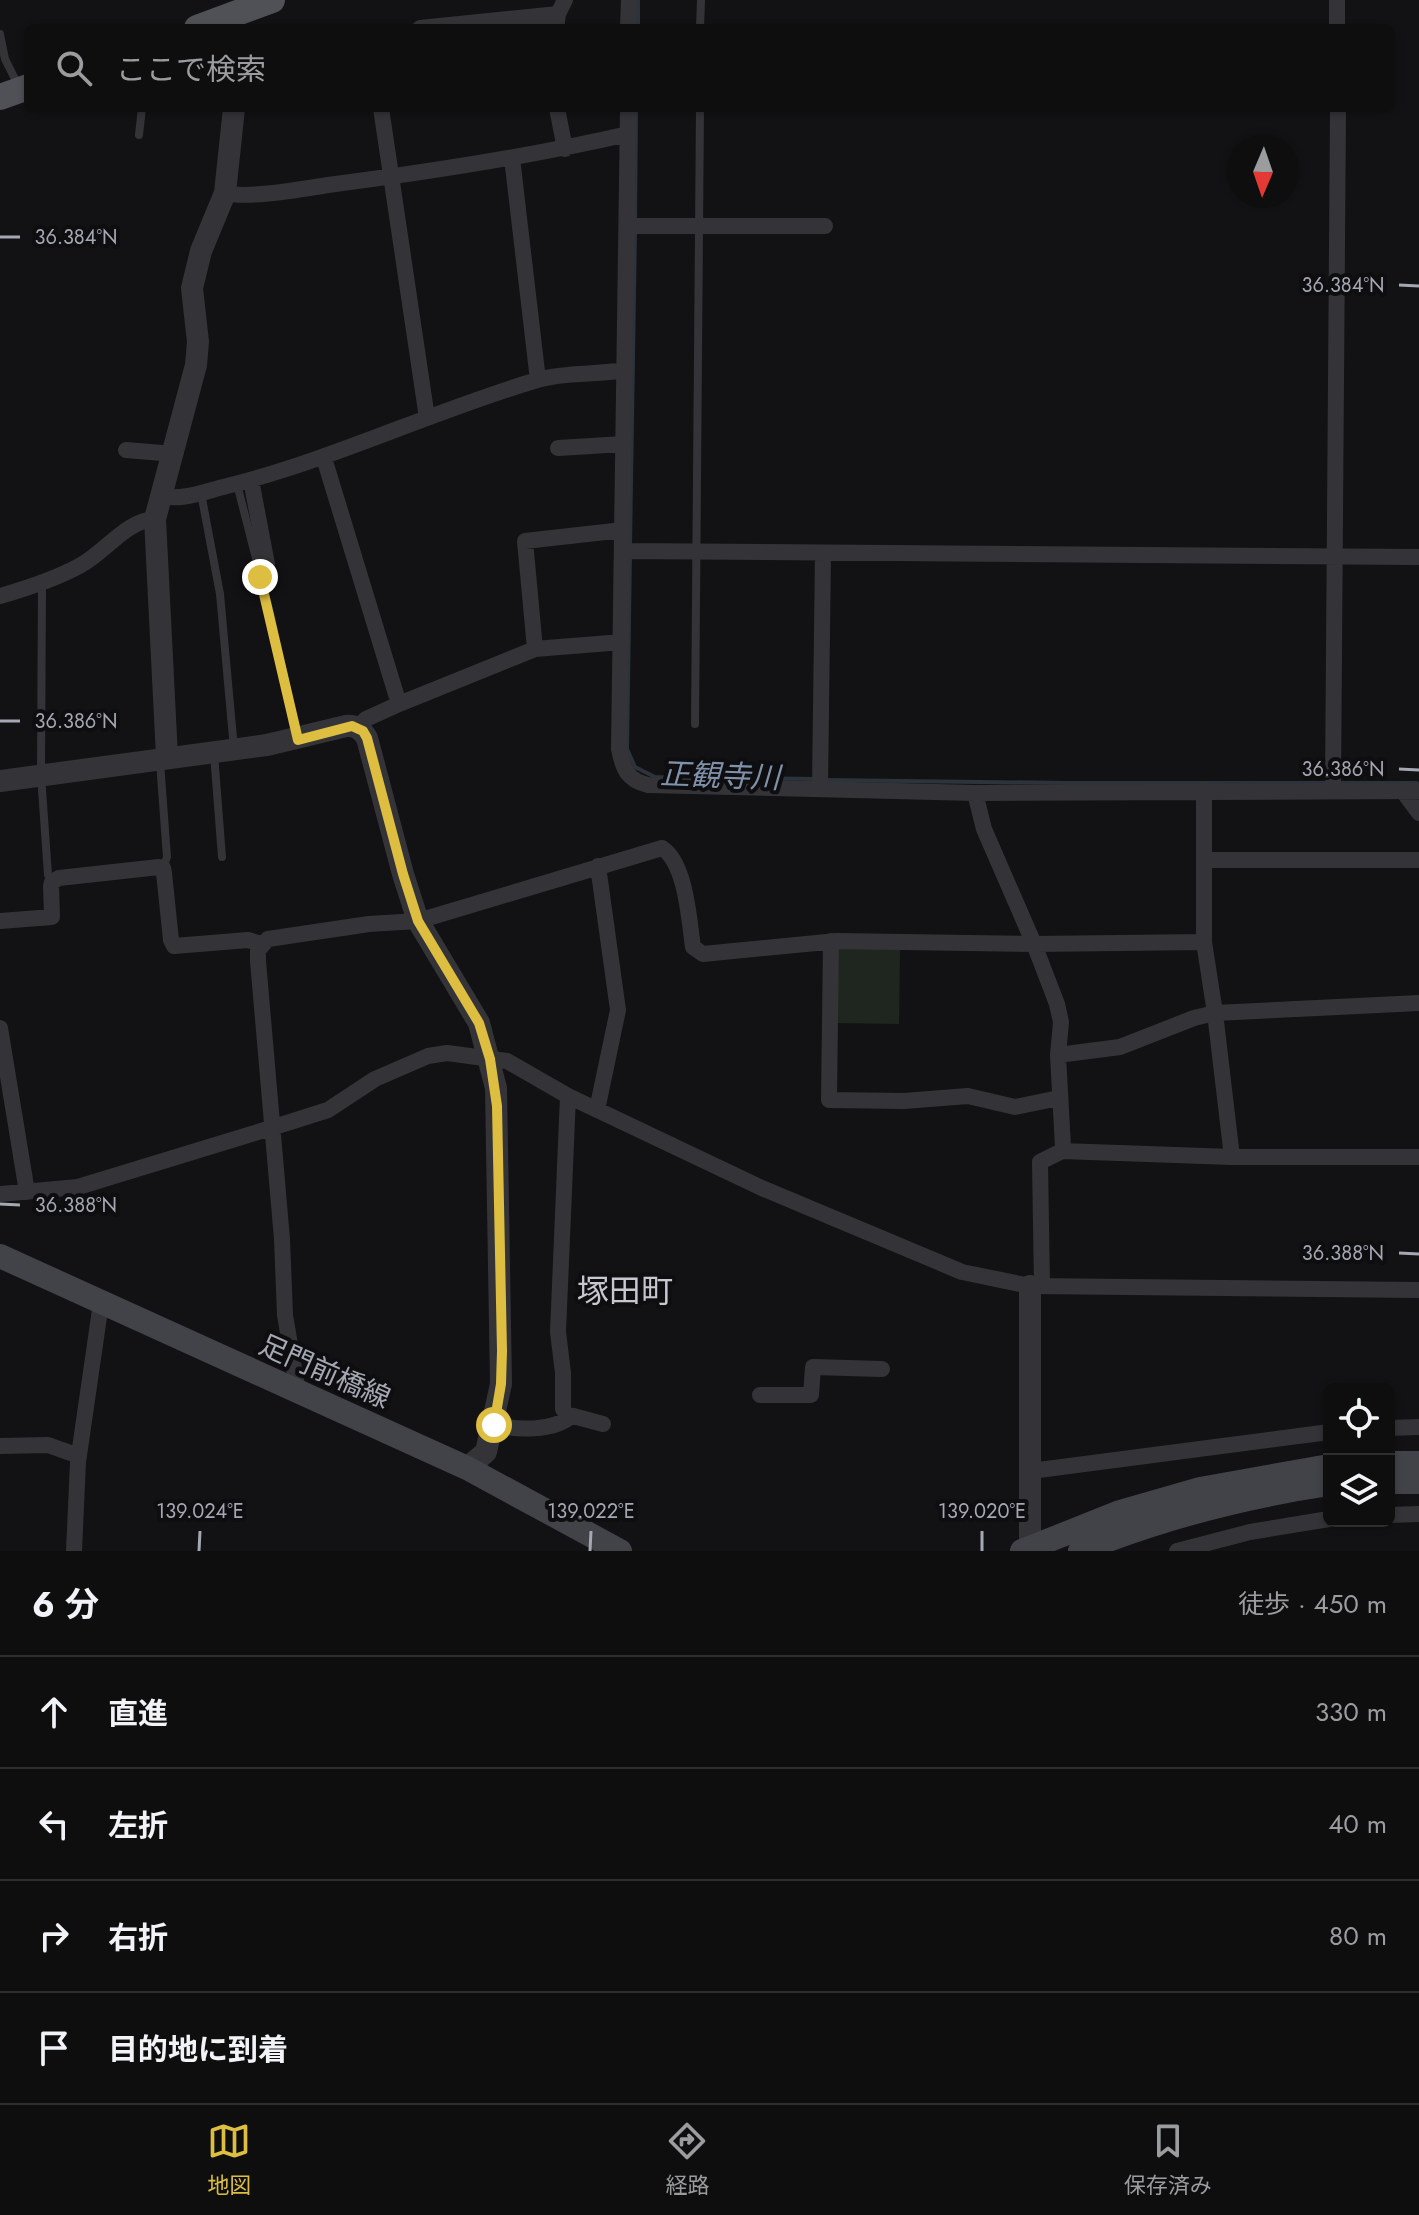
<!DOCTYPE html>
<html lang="ja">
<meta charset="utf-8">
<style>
:root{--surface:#0e0e0f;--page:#1c1c1d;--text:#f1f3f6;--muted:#9b9c9e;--line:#2e2e2f;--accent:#ddbe41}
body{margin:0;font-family:Jost,"Noto Sans JP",sans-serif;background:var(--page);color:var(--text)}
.controls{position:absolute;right:24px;bottom:24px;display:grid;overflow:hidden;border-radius:12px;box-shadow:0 2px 6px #0004}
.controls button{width:72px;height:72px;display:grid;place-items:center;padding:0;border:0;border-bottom:2px solid var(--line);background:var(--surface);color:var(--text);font:40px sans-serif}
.compass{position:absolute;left:1227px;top:136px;width:72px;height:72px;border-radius:50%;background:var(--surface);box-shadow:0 2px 6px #0004;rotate:182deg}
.stop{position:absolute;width:24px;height:24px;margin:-18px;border:6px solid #ddbe41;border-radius:50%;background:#fff}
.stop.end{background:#ddbe41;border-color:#fff;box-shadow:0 2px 8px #0008}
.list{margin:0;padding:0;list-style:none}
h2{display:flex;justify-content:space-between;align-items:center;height:104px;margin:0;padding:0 32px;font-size:34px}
h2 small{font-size:26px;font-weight:400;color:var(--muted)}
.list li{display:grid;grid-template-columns:52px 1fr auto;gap:24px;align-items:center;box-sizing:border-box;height:112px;padding:0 32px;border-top:2px solid var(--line)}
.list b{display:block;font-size:30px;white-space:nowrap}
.list em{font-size:26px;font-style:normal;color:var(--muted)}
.icon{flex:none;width:44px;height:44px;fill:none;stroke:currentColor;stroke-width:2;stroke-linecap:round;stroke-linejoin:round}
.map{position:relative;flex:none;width:1419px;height:1551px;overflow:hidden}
.search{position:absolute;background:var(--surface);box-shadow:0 2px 6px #0004;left:24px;right:24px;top:24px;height:88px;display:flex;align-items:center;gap:20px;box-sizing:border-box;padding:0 28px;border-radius:12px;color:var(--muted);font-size:30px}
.sheet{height:552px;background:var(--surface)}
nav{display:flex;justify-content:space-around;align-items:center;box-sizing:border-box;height:112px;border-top:2px solid var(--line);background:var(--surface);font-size:22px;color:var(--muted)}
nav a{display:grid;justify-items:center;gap:4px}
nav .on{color:var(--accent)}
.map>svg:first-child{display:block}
</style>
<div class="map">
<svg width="1419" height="1551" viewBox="0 0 1419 1551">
<rect width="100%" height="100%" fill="#121214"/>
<path fill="#1f2620" d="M 839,947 L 900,948 L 899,1024 L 835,1023 L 834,951 Z"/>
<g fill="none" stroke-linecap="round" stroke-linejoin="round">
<path stroke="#2d333b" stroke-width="4" d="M 638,28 L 638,0
M 635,222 L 636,108
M 630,546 L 635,230
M 630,554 L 627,749 L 635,767 L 655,777 L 817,779
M 825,780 L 1067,783 L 1329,783
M 1337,783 L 1417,783"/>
<path stroke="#343438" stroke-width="8" d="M 700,28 L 701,0
M 0,34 L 5,59 L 18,85
M 139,135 L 142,108
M 237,484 L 271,617 L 297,736
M 201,493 L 220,594 L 234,749
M 42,584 L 41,775 L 48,875 L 52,882
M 695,724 L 700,108
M 214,754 L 222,857
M 160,762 L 167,857 L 163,868"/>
<path stroke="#343438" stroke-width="16" d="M 1337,0 L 1337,28
M 558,14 L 565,0
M 420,28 L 558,14 L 556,28
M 628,28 L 629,0
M 381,108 L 427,418
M 557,108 L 565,149
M 628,108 L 619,749 C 623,769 627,780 648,785 L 975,793 L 1419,791
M 512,158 L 538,380
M 225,193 C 249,199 302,189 328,185 C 428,172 529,157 628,134
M 627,226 L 825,226
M 558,448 L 624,444
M 126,450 L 174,454
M 324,458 L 399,704
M 251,480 L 267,564
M 161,496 C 182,501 206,491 227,486 C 332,460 430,412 534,381 C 563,372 595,375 625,370
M 624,551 L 1419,557
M 0,596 C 28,588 56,579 81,565 C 105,552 127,520 155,519
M 535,649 L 525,541 L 623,530
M 357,728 L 366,719 L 399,704 L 535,649 L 622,642
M 820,787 L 823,554
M 1333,790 L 1338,108
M 1402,790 L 1419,813
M 975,793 L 984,829 L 1034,944 L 1057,1004 L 1061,1022 L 1058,1055 L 1063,1147 L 1062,1151 L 1040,1162 L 1042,1286
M 1204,860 L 1419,860
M 0,921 L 52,917 L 51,886 L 52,882 L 59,878 L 159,867 L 163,868 L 164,873 L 171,940 L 174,946 L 248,940 L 261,944
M 831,941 L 829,1100 L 904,1101 L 968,1096 L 1015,1107 L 1059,1098
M 1204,942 L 1204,790
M 0,1028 L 27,1192
M 1058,1055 L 1120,1047 L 1194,1018 L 1215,1013 L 1232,1157 L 1419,1157
M 568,1096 L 558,1332 L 563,1373 L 563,1409 L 566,1414 L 603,1424
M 597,1110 L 618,1010 L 598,866
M 1062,1151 L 1232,1157
M 0,1194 L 78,1187 L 271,1128 L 328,1110 L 375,1079 L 428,1056 L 447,1053 L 507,1061 L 568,1096 L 764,1189 L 962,1272 L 1030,1286 L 1419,1290
M 298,1392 L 285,1315 L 282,1239 L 258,961 L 258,950 L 268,939 L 369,924 L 418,921 L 662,848 C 686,863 689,920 693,947 L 703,954 L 837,941 L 1034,944 L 1204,942 L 1215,1013 L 1419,1003
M 760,1395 L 811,1395 L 813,1367 L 882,1369
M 494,1425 C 517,1430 553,1432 571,1416
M 1389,1428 L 1419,1427
M 0,1446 L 48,1445 L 79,1456
M 1031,1471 L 1329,1432
M 1389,1515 L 1419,1514
M 74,1551 L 78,1462 L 101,1303
M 1177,1551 L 1250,1532 L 1329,1519"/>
<path stroke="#343438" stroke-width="22" d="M 167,757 L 155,519 L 196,365 L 198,342 L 192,288 L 201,251 L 225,193 L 234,108
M 0,781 L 267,745 L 346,726 C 356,725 362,730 367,738 L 403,874 L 418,921 L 479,1023 L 496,1088 L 501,1384 L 486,1452 L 467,1468
M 1030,1547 L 1030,1286"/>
<path stroke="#424348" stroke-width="24" d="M 0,1256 L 467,1468 L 620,1551
M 1389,1463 L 1419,1463
M 1389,1482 L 1419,1482
M 1022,1551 L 1120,1512 L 1200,1489 L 1329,1466
M 1080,1551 C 1161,1518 1242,1497 1329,1484"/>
<path stroke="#505157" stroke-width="26" d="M 197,28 L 272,0
M 0,97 L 28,87"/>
</g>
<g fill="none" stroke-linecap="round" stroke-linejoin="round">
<path stroke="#ddbe41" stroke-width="10" d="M 260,577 L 298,740 L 352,726 L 363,731 L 367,738 L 403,874 L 418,921 L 479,1023 L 490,1059 L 497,1106 L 502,1351 L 501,1384 L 494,1425"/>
</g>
<path fill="none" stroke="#a5a8b3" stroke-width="3" d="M 0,237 L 20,237M 1399,285 L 1419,286M 0,721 L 20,721M 1399,769 L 1419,770M 0,1204 L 20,1205M 1399,1253 L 1419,1254M 199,1551 L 200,1531M 590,1551 L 591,1531M 982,1551 L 982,1531"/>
<g text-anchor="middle" stroke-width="8" stroke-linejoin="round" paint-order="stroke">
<g font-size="28" fill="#a5a8b3" stroke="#0e0d0f">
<text transform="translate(325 1371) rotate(24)" y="10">足門前橋線</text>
</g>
<g font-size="30" font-style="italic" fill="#8091aa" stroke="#0e0d0f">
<text transform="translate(720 776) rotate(2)" y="10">正観寺川</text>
</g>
<g font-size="32" fill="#c6c7cf" stroke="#0e0d0f">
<text x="625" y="1302">塚田町</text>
</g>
</g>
<g font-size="20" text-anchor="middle" fill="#a5a8b3" stroke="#0e0d0f" stroke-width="8" stroke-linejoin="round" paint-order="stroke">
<text x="76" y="244">36.384°N</text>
<text x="1343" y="292">36.384°N</text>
<text x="76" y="728">36.386°N</text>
<text x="1343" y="776">36.386°N</text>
<text x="76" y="1212">36.388°N</text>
<text x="1343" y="1260">36.388°N</text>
<text x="200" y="1518">139.024°E</text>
<text x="591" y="1518">139.022°E</text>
<text x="982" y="1518">139.020°E</text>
</g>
</svg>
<div class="controls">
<button><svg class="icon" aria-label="locate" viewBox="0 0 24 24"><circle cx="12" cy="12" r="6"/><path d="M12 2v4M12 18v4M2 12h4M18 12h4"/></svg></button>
<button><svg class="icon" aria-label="layers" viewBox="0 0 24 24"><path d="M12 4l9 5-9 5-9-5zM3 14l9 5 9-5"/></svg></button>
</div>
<svg class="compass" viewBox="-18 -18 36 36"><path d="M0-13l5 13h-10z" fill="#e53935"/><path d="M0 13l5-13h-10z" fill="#9b9c9e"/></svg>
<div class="stop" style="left:494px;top:1425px"></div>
<div class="stop end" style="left:260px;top:577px"></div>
<div class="search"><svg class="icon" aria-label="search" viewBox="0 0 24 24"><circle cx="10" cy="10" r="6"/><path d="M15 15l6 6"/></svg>ここで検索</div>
</div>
<section class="sheet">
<h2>6 分<small>徒歩 · 450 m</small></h2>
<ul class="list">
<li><svg class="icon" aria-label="ahead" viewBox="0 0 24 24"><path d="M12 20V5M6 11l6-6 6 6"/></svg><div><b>直進</b></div><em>330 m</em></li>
<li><svg class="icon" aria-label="left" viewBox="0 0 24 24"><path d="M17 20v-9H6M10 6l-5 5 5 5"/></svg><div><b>左折</b></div><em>40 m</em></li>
<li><svg class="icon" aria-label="right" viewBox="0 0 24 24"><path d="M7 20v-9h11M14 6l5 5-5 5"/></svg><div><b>右折</b></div><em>80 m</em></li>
<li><svg class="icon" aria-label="arrive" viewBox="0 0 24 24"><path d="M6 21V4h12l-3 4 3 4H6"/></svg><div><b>目的地に到着</b></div></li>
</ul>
</section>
<nav>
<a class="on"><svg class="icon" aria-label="map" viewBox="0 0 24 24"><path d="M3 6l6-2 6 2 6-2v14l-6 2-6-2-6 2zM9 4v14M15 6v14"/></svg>地図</a>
<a><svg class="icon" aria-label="directions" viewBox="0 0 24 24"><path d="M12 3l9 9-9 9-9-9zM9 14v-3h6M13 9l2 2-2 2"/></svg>経路</a>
<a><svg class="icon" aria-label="saved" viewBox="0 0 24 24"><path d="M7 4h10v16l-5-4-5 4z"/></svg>保存済み</a>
</nav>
